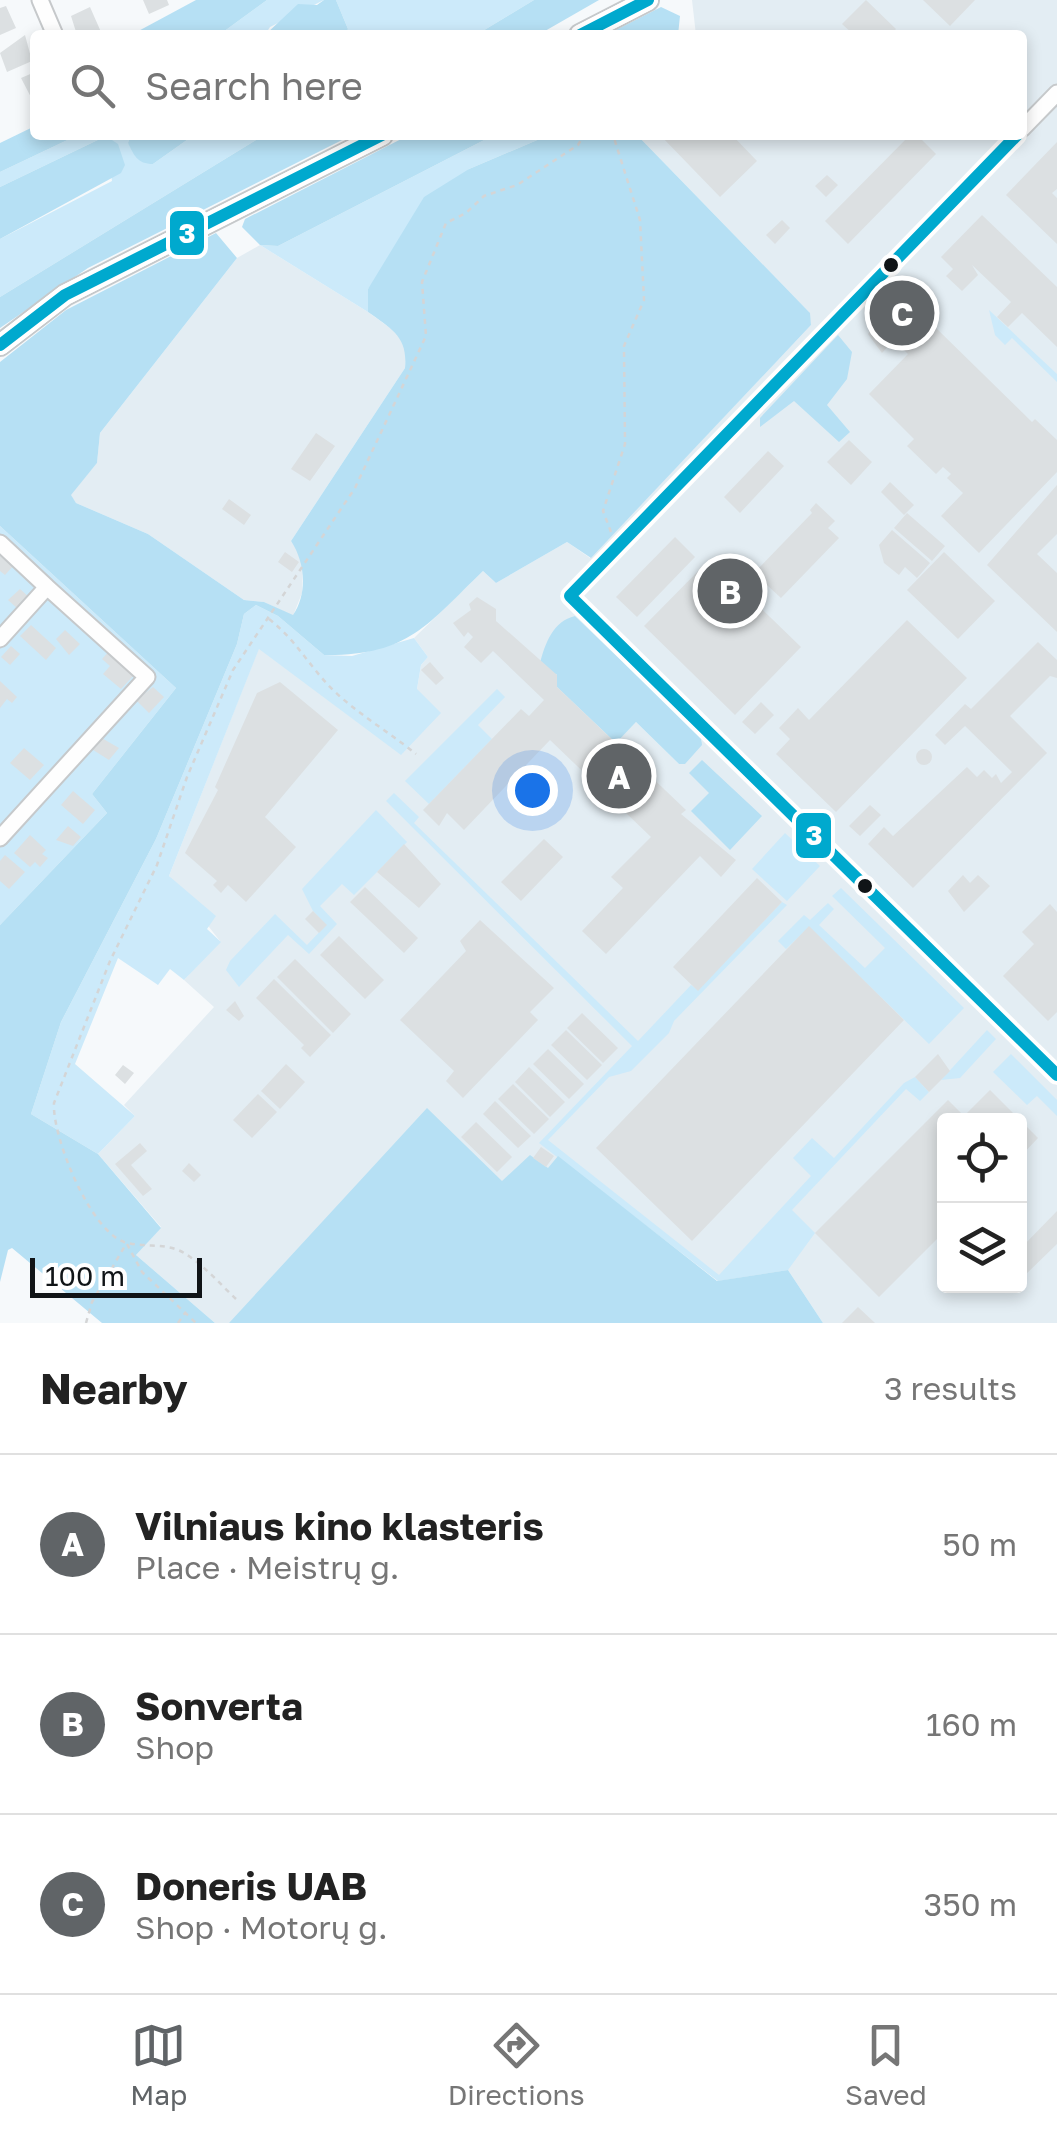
<!DOCTYPE html>
<meta charset="utf-8">
<style>
:root{--surface:#fff;--page:#f2f2f2;--text:#222;--muted:#767676;--line:#e0e0e0;--accent:#606467}
body{margin:0;font-family:"Golos Text",sans-serif;background:var(--page);color:var(--text)}
.controls{position:absolute;right:30px;bottom:30px;display:grid;overflow:hidden;border-radius:10px;box-shadow:0 5px 15px #0003}
.controls button{width:90px;height:90px;display:grid;place-items:center;padding:0;border:0;border-bottom:2px solid var(--line);background:var(--surface);color:var(--text);font:50px sans-serif}
.scale{position:absolute;left:30px;bottom:25px;width:172px;box-sizing:border-box;padding-left:10px;border:5px solid #101417;border-top:0;font-size:28px;line-height:35px;white-space:nowrap;color:#101417;-webkit-text-stroke:8px #fff;paint-order:stroke}
.you{position:absolute;left:532px;top:790px;width:35px;height:35px;margin:-25px;border:8px solid #fff;border-radius:50%;background:#1a73e8;box-shadow:0 0 0 15px #1a73e833}
.badge{display:grid;place-items:center;width:65px;height:65px;border-radius:50%;background:var(--accent);color:#fff;font-size:32px;font-weight:700}
.pin{position:absolute;translate:-50% -50%;border:5px solid #fff;box-shadow:0 2px 10px #0006}
.list{margin:0;padding:0;list-style:none}
h2{display:flex;justify-content:space-between;align-items:center;height:130px;margin:0;padding:0 40px;font-size:42px}
h2 small{font-size:32px;font-weight:400;color:var(--muted)}
.list li{display:grid;grid-template-columns:65px 1fr auto;gap:30px;align-items:center;box-sizing:border-box;height:180px;padding:0 40px;border-top:2px solid var(--line)}
.list b{display:block;font-size:38px;white-space:nowrap}
.list p{margin:0;font-size:32px;white-space:nowrap;color:var(--muted)}
.list em{font-size:32px;font-style:normal;color:var(--muted)}
.icon{flex:none;width:55px;height:55px;fill:none;stroke:currentColor;stroke-width:2;stroke-linecap:round;stroke-linejoin:round}
.map{position:relative;flex:none;width:1057px;height:1323px;overflow:hidden}
.search{position:absolute;background:var(--surface);box-shadow:0 5px 15px #0003;left:30px;right:30px;top:30px;height:110px;display:flex;align-items:center;gap:25px;box-sizing:border-box;padding:0 35px;border-radius:10px;color:var(--muted);font-size:38px}
.sheet{height:670px;background:var(--surface)}
nav{display:flex;justify-content:space-around;align-items:center;box-sizing:border-box;height:140px;border-top:2px solid var(--line);background:var(--surface);font-size:28px;color:var(--muted)}
nav a{display:grid;justify-items:center;gap:5px}
nav .on{color:var(--accent)}
.map>svg:first-child{display:block}
</style>
<div class="map">
<svg width="1057" height="1323" viewBox="0 0 1057 1323">
<rect width="100%" height="100%" fill="#f6f9fb"/>
<path fill="#e3edf3" fill-rule="evenodd" d="M 692,0 L 1057,0 L 1057,1323 L 823,1323 L 788,1270 L 718,1281 L 558,1157 L 548,1169 L 503,1181 L 229,1323 L 215,1323 L 136,1255 L 161,1227 L 98,1154 L 135,1116 L 124,1105 L 214,1007 L 184,980 L 220,941 L 169,876 L 259,648 L 417,689 L 421,665 L 428,657 L 414,638 L 483,571 L 496,583 L 567,542 L 590,558 L 811,325 L 809,312 L 637,135 L 1022,135 L 1022,35 L 696,35 ZM 575,616 L 700,737 L 702,741 L 679,764 L 636,722 L 616,742 L 558,686 L 556,674 ZM 944,1120 L 1020,1120 L 1020,1286 L 944,1286 Z
M 260,245 L 368,312 L 401,336 L 407,349 L 405,368 L 291,541 L 303,559 L 302,593 L 293,616 L 264,602 L 244,600 L 148,534 L 76,503 L 70,495 L 97,463 L 100,433 L 237,258 Z"/>
<path fill="#cceafa" d="M 267,0 L 324,0 L 270,27 L 265,35 L 219,35 Z
M 336,0 L 534,0 L 476,35 L 345,35 L 348,29 Z
M 78,135 L 130,135 L 128,143 L 153,164 L 194,135 L 264,135 L 0,297 L 0,239 L 112,181 L 106,136 L 0,187 L 0,172 Z
M 494,135 L 549,135 L 469,169 L 368,289 L 368,312 L 260,245 L 278,246 Z
M 989,310 L 1057,374 L 1057,382 L 1012,338 L 1005,345 L 995,335 Z
M 0,526 L 176,688 L 92,794 L 107,813 L 0,925 Z
M 256,605 L 278,616 L 324,655 L 352,656 L 414,638 L 428,657 L 421,665 L 417,689 L 441,713 L 401,755 L 259,649 L 169,876 L 216,916 L 207,929 L 221,942 L 184,980 L 170,969 L 158,985 L 118,958 L 75,1064 L 135,1116 L 98,1154 L 31,1114 L 61,1022 L 156,839 L 237,644 L 244,614 Z
M 497,689 L 505,697 L 478,725 L 492,739 L 429,804 L 405,781 Z
M 394,793 L 419,817 L 414,823 L 638,1041 L 691,985 L 698,990 L 782,902 L 787,905 L 674,1021 L 669,1033 L 631,1071 L 609,1077 L 548,1140 L 719,1275 L 811,1176 L 793,1158 L 812,1138 L 834,1158 L 904,1083 L 915,1077 L 929,1092 L 920,1101 L 906,1089 L 792,1210 L 815,1233 L 788,1270 L 718,1281 L 539,1143 L 632,1046 L 386,801 Z
M 376,810 L 407,842 L 354,895 L 342,884 L 320,906 L 337,924 L 309,954 L 288,935 L 239,987 L 226,970 L 230,961 L 275,914 L 307,945 L 326,925 L 313,911 L 302,889 Z
M 785,833 L 820,866 L 787,901 L 752,869 Z
M 841,888 L 964,1008 L 929,1044 L 809,927 L 786,949 L 778,941 L 804,915 L 810,920 L 828,903 L 834,909 L 819,925 L 865,968 L 885,948 L 832,896 Z
M 987,1030 L 996,1039 L 960,1078 L 941,1080 Z
M 1011,1054 L 1057,1100 L 1057,1116 L 1037,1096 L 1027,1105 L 993,1072 Z"/>
<path fill="#b6e0f4" d="M 196,0 L 267,0 L 219,35 L 131,35 Z
M 324,0 L 336,0 L 348,29 L 345,35 L 265,35 L 298,4 L 317,5 Z
M 534,0 L 599,0 L 538,35 L 476,35 Z
M 661,7 L 680,16 L 678,35 L 606,35 Z
M 35,126 L 35,135 L 78,135 L 0,172 L 0,143 Z
M 130,135 L 194,135 L 153,164 C 137,164 134,155 128,143 Z
M 264,135 L 352,135 L 88,268 L 0,328 L 0,297 Z
M 409,135 L 494,135 L 278,246 L 260,245 L 242,227 L 245,219 Z
M 549,135 L 637,135 L 810,313 L 811,325 L 591,558 L 567,542 L 496,583 L 483,571 C 427,625 408,656 324,655 L 278,616 L 256,605 L 244,614 L 237,644 L 156,839 L 61,1022 L 31,1114 L 98,1154 L 161,1228 L 136,1255 L 215,1323 L 102,1323 L 12,1248 L 8,1250 L 0,1282 L 0,925 L 107,813 L 92,794 L 176,688 L 0,526 L 0,362 L 66,310 L 216,233 L 237,258 L 100,433 L 97,463 L 71,495 L 76,503 L 148,534 L 244,600 L 264,602 L 293,615 C 308,593 305,562 291,541 L 405,368 C 408,337 392,329 368,312 L 368,289 L 424,197 L 469,169 Z
M 106,136 L 118,144 L 125,165 L 121,173 L 0,239 L 0,187 Z
M 838,335 L 852,352 L 847,379 L 827,405 L 850,432 L 839,442 L 794,401 L 760,427 L 760,418 Z
M 575,616 L 701,737 L 702,745 L 685,764 L 679,764 L 636,722 L 616,743 L 557,687 L 557,675 L 540,663 C 545,644 553,621 575,616 Z
M 702,760 L 762,816 L 730,850 L 691,811 L 709,793 L 689,773 Z
M 427,1108 L 502,1181 L 530,1155 L 548,1168 L 558,1156 L 717,1281 L 788,1270 L 823,1323 L 229,1323 Z"/>
<path fill="#dce0e2" d="M 143,0 L 167,0 L 169,5 L 149,14 Z
M 866,0 L 896,29 L 890,35 L 854,35 L 842,24 Z
M 923,0 L 975,0 L 950,26 Z
M 6,6 L 16,28 L 0,35 L 0,8 Z
M 90,7 L 101,32 L 77,35 L 71,16 Z
M 25,35 L 32,61 L 7,72 L 0,53 Z
M 35,72 L 35,105 L 21,78 Z
M 660,135 L 732,135 L 757,161 L 720,197 Z
M 910,135 L 917,135 L 936,154 L 848,244 L 825,221 Z
M 1057,142 L 1057,189 L 1052,193 L 1057,198 L 1057,244 L 1006,195 Z
M 827,175 L 838,185 L 826,197 L 815,186 Z
M 982,215 L 1057,287 L 1057,347 L 1022,313 L 1008,327 L 997,317 L 1011,302 L 972,265 L 978,275 L 962,291 L 946,276 L 953,269 L 941,257 Z
M 782,220 L 790,228 L 775,244 L 766,235 Z
M 915,285 L 932,301 L 899,335 L 914,349 L 935,327 L 1032,422 L 1035,419 L 1057,440 L 1057,472 L 979,553 L 941,516 L 963,493 L 947,478 L 951,474 L 943,467 L 936,474 L 907,446 L 914,439 L 869,394 L 908,354 L 894,340 L 882,353 L 868,334 Z
M 316,433 L 335,446 L 310,481 L 291,469 Z
M 849,440 L 872,462 L 851,485 L 827,462 Z
M 768,451 L 784,466 L 740,513 L 724,497 Z
M 890,482 L 914,505 L 904,515 L 881,492 Z
M 1057,485 L 1057,534 L 1037,554 L 1057,573 L 1057,632 L 987,565 Z
M 229,499 L 251,515 L 244,525 L 222,509 Z
M 816,503 L 835,521 L 828,528 L 839,538 L 781,598 L 754,573 L 812,513 L 810,510 Z
M 907,513 L 945,546 L 932,561 L 894,528 Z
M 892,530 L 930,563 L 917,578 L 905,567 L 899,575 L 884,563 L 879,545 Z
M 675,537 L 695,557 L 637,617 L 616,597 Z
M 0,550 L 15,564 L 5,575 L 0,571 Z
M 285,552 L 299,562 L 292,572 L 278,562 Z
M 944,552 L 995,601 L 958,639 L 907,590 Z
M 710,559 L 801,647 L 735,715 L 644,626 Z
M 20,589 L 30,598 L 19,610 L 8,600 Z
M 477,597 L 496,609 L 496,621 L 557,675 L 557,687 L 686,810 L 681,814 L 736,860 L 721,877 L 700,856 L 606,954 L 582,931 L 623,888 L 611,877 L 651,837 L 550,740 L 464,830 L 447,813 L 439,826 L 423,810 L 521,709 L 529,716 L 544,700 L 493,651 L 481,663 L 464,647 L 473,637 L 468,632 L 464,637 L 453,623 L 471,610 L 469,604 Z
M 907,620 L 967,678 L 836,812 L 776,754 L 790,739 L 779,728 L 798,708 L 809,720 Z
M 31,625 L 56,648 L 46,660 L 20,636 Z
M 65,630 L 80,644 L 69,655 L 56,639 Z
M 1038,642 L 1057,660 L 1057,678 L 1050,676 L 1010,716 L 1047,753 L 913,888 L 868,844 L 884,827 L 893,836 L 967,767 L 977,777 L 984,770 L 992,778 L 996,774 L 1001,783 L 1012,772 L 965,726 L 945,745 L 935,735 L 965,704 L 971,709 Z
M 11,646 L 20,654 L 10,665 L 1,657 Z
M 111,649 L 135,674 L 121,689 L 103,674 L 110,666 L 102,659 Z
M 430,662 L 444,678 L 436,685 L 421,670 Z
M 0,681 L 17,697 L 12,703 L 7,699 L 0,708 Z
M 280,682 L 338,730 L 265,817 L 296,847 L 246,902 L 228,885 L 221,893 L 213,885 L 217,881 L 185,853 L 218,790 L 215,787 L 257,693 Z
M 153,687 L 164,697 L 149,713 L 136,700 Z
M 761,702 L 774,715 L 755,734 L 742,722 Z
M 100,737 L 119,748 L 109,760 L 90,748 Z
M 24,748 L 44,765 L 30,780 L 10,763 Z
M916 757a8 8 0 1 1 16 0a8 8 0 1 1-16 0Z
M 73,791 L 95,810 L 83,824 L 61,805 Z
M 870,805 L 881,815 L 860,836 L 849,826 Z
M 68,826 L 81,837 L 73,846 L 56,840 Z
M 30,835 L 46,850 L 42,854 L 48,858 L 40,867 L 35,862 L 30,867 L 14,853 Z
M 544,839 L 563,857 L 521,901 L 501,882 Z
M 404,844 L 441,884 L 419,908 L 377,872 Z
M 5,855 L 25,872 L 9,889 L 0,881 L 0,861 Z
M 963,875 L 970,883 L 978,875 L 990,886 L 964,912 L 948,891 Z
M 757,878 L 782,902 L 698,991 L 673,967 Z
M 365,887 L 418,938 L 404,953 L 350,902 Z
M 1050,904 L 1057,912 L 1057,1012 L 1048,1021 L 1003,976 L 1034,944 L 1022,932 Z
M 313,911 L 327,925 L 319,933 L 305,919 Z
M 480,920 L 554,988 L 530,1012 L 538,1020 L 463,1098 L 446,1081 L 454,1071 L 400,1020 L 466,951 L 460,941 Z
M 809,926 L 904,1020 L 692,1241 L 596,1148 Z
M 339,936 L 384,980 L 365,999 L 320,955 Z
M 295,959 L 351,1014 L 333,1033 L 277,977 Z
M 274,979 L 331,1035 L 310,1057 L 301,1048 L 304,1045 L 256,998 Z
M 235,1001 L 244,1016 L 239,1021 L 226,1010 Z
M 582,1013 L 618,1048 L 603,1063 L 567,1028 Z
M 566,1030 L 602,1065 L 587,1080 L 551,1045 Z
M 548,1049 L 584,1084 L 569,1099 L 533,1064 Z
M 938,1054 L 950,1071 L 929,1092 L 915,1077 Z
M 286,1064 L 305,1082 L 280,1109 L 261,1091 Z
M 123,1065 L 134,1073 L 125,1084 L 115,1075 Z
M 529,1067 L 565,1102 L 550,1117 L 515,1082 Z
M 513,1084 L 549,1119 L 534,1134 L 498,1099 Z
M 990,1090 L 1038,1138 L 1020,1157 L 1020,1120 L 944,1120 L 944,1232 L 879,1297 L 815,1233 L 948,1100 L 964,1116 Z
M 258,1094 L 277,1112 L 252,1138 L 233,1120 Z
M 495,1101 L 531,1136 L 518,1148 L 483,1114 Z
M 476,1122 L 512,1157 L 497,1172 L 461,1137 Z
M 140,1143 L 147,1151 L 131,1165 L 152,1189 L 143,1196 L 115,1164 Z
M 541,1147 L 554,1156 L 546,1167 L 533,1158 Z
M 189,1163 L 201,1175 L 194,1182 L 182,1171 Z
M 1057,1211 L 1057,1244 L 1020,1280 L 1020,1249 Z
M 858,1307 L 875,1323 L 842,1323 Z"/>
<g fill="none" stroke-linecap="round" stroke-linejoin="round">
<defs>
<path id="minor" d="M 40,0 L 55,35
M 1022,129 L 1057,93
M 1017,135 L 570,596 L 1057,1075
M 0,543 L 47,587 L 0,639
M 0,838 L 147,677 L 47,587"/>
<path id="major" d="M 580,35 L 648,0
M 0,345 L 65,295 L 382,135"/>
</defs>
<use href="#minor" stroke="#c6c9cb" stroke-width="19"/>
<use href="#major" stroke="#c6c9cb" stroke-width="24"/>
<path stroke="#d4d5d6" stroke-width="2.5" stroke-dasharray="5 5" stroke-linecap="butt" d="M 611,532 L 603,511 L 625,444 L 624,346 L 644,300 L 640,220 L 613,135
M 269,619 C 296,640 309,666 333,690 C 359,715 389,732 416,754
M 127,1244 L 142,1272 L 196,1323
M 236,1299 C 220,1284 203,1264 184,1253 C 166,1242 143,1248 124,1242 C 90,1230 52,1137 54,1103 L 110,961 L 157,865 L 187,777 L 233,670 L 355,488 L 426,336 L 422,282 L 446,223 L 466,213 L 484,196 L 517,185 L 578,145 L 584,135
M 86,1323 L 92,1302 L 126,1244
M 178,1323 L 185,1313"/>
<use href="#minor" stroke="#fefefe" stroke-width="15"/>
<use href="#major" stroke="#fefefe" stroke-width="20"/>
<defs>
<path id="bus-1" d="M 580,35 L 648,0
M 0,345 L 65,295 L 382,135
M 570,596 L 1057,1075
M 570,596 L 1017,135"/>
</defs>
<use href="#bus-1" stroke="#fff" stroke-width="20"/>
<use href="#bus-1" stroke="#00a9ce" stroke-width="12"/>
</g>
<g fill="#101417" stroke="#fff" stroke-width="4">
<circle cx="891" cy="265" r="9"/>
<circle cx="865" cy="886" r="9"/>
</g>
<g stroke="#fff" stroke-width="4">
<rect x="168" y="209" width="38" height="48" rx="10" fill="#00a9ce"/>
<rect x="794" y="811" width="39" height="49" rx="10" fill="#00a9ce"/>
</g>
<g font-size="28" text-anchor="middle" font-weight="bold" fill="#fff">
<text x="187" y="243">3</text>
<text x="814" y="845">3</text>
</g>
</svg>
<div class="controls">
<button><svg class="icon" aria-label="locate" viewBox="0 0 24 24"><circle cx="12" cy="12" r="6"/><path d="M12 2v4M12 18v4M2 12h4M18 12h4"/></svg></button>
<button><svg class="icon" aria-label="layers" viewBox="0 0 24 24"><path d="M12 4l9 5-9 5-9-5zM3 14l9 5 9-5"/></svg></button>
</div>
<div class="scale">100 m</div>
<div class="you"></div>
<div class="pin badge" style="left:619px;top:776px">A</div>
<div class="pin badge" style="left:730px;top:591px">B</div>
<div class="pin badge" style="left:902px;top:313px">C</div>
<div class="search"><svg class="icon" aria-label="search" viewBox="0 0 24 24"><circle cx="10" cy="10" r="6"/><path d="M15 15l6 6"/></svg>Search here</div>
</div>
<section class="sheet">
<h2>Nearby<small>3 results</small></h2>
<ul class="list">
<li><span class="badge">A</span><div><b>Vilniaus kino klasteris</b><p>Place · Meistrų g.</p></div><em>50 m</em></li>
<li><span class="badge">B</span><div><b>Sonverta</b><p>Shop</p></div><em>160 m</em></li>
<li><span class="badge">C</span><div><b>Doneris UAB</b><p>Shop · Motorų g.</p></div><em>350 m</em></li>
</ul>
</section>
<nav>
<a class="on"><svg class="icon" aria-label="map" viewBox="0 0 24 24"><path d="M3 6l6-2 6 2 6-2v14l-6 2-6-2-6 2zM9 4v14M15 6v14"/></svg>Map</a>
<a><svg class="icon" aria-label="directions" viewBox="0 0 24 24"><path d="M12 3l9 9-9 9-9-9zM9 14v-3h6M13 9l2 2-2 2"/></svg>Directions</a>
<a><svg class="icon" aria-label="saved" viewBox="0 0 24 24"><path d="M7 4h10v16l-5-4-5 4z"/></svg>Saved</a>
</nav>
